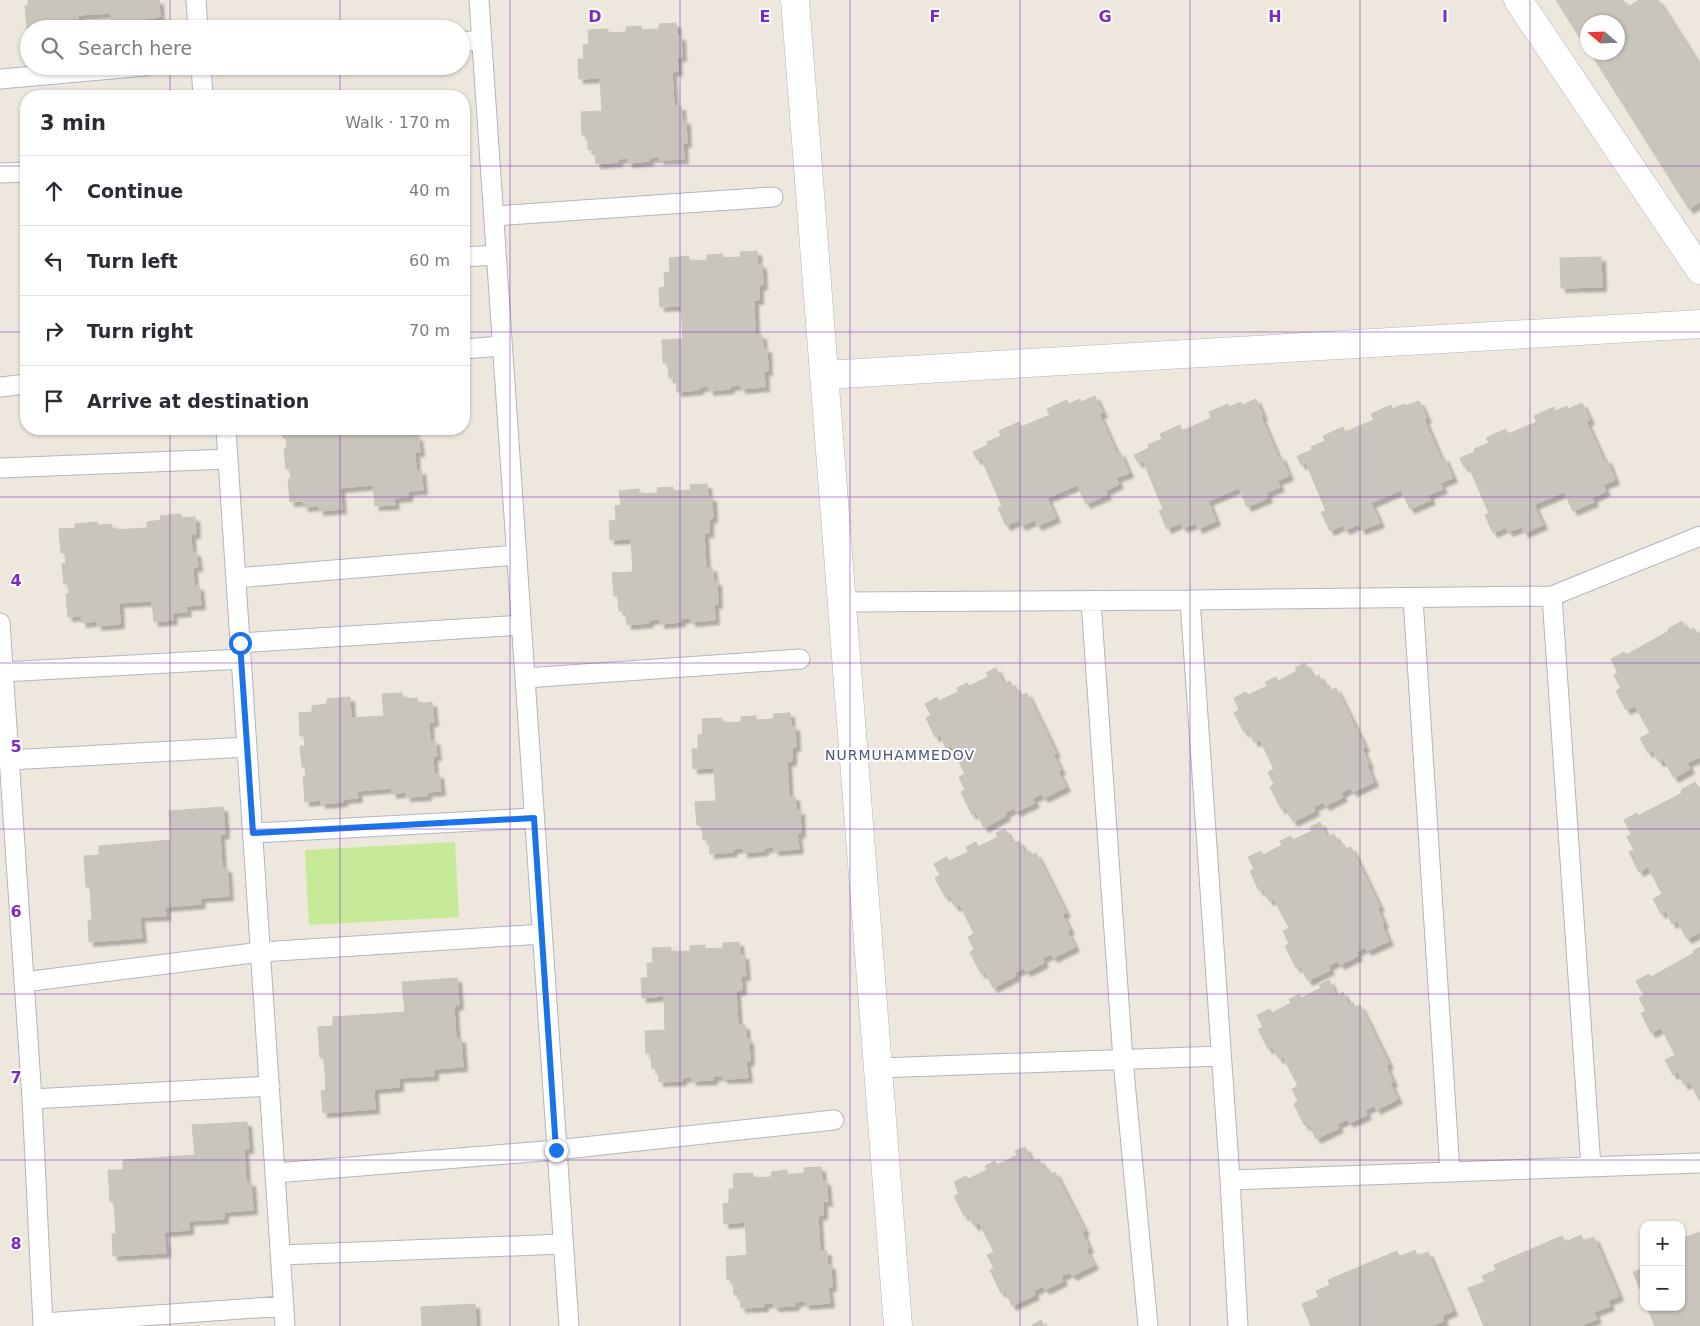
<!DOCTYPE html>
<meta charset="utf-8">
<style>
:root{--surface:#fff;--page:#f7f7f7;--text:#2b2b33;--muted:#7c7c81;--line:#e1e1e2}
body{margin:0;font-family:"DejaVu Sans",sans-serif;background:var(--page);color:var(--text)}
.controls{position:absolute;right:15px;bottom:15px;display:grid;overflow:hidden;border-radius:10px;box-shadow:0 1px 4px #0004}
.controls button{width:45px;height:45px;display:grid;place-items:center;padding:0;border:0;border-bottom:1px solid var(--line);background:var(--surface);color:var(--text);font:25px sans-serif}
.compass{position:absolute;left:1580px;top:15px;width:45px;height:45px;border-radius:50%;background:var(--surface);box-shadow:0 1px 4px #0004;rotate:289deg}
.stop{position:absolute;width:15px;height:15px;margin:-11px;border:4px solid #1a73e8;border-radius:50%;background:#fff}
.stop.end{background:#1a73e8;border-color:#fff;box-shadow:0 1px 5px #0008}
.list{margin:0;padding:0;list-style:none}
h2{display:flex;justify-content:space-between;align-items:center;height:65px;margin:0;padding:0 20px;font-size:21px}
h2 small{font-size:16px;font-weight:400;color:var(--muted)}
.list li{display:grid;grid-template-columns:32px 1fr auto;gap:15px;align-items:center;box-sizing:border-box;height:70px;padding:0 20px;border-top:1px solid var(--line)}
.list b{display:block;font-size:19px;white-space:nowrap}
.list em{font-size:16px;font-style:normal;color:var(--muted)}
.icon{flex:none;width:28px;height:28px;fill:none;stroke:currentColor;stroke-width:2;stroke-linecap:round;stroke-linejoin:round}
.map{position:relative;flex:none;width:1700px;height:1326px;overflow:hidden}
.search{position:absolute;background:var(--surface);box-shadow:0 1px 4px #0004;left:20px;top:20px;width:450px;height:55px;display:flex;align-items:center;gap:12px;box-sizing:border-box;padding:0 18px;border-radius:28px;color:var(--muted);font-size:19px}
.panel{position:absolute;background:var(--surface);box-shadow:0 1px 4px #0004;left:20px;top:90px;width:450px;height:345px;border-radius:20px}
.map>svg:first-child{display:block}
</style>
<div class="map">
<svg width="1700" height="1326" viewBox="0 0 1700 1326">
<defs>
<filter id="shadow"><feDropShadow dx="4.5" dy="4.5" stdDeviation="1" flood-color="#0004"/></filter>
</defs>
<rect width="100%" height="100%" fill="#ede7de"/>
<path fill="#c6ea98" d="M 455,842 L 459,917 L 309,925 L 305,850 Z"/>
<path fill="#c9c5bd" stroke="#c9c3b8" filter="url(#shadow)" d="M 28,0 L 159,0 L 160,17 L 146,19 L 146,24 L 132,25 L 132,29 L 112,29 L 111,13 L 78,15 L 79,29 L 27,29 L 25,6 L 28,6 Z
M 1556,0 L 1623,0 L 1628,7 L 1604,22 L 1588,22 L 1588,33 L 1580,38 Z
M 1639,0 L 1658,0 L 1700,66 L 1700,202 L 1689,209 L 1590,52 L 1618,52 L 1618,22 L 1604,22 Z
M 676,23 L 677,36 L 681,36 L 682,57 L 677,57 L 678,71 L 672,72 L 674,106 L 681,106 L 682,121 L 686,120 L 687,143 L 683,143 L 684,159 L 660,160 L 659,157 L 649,158 L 649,161 L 628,163 L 628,158 L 618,159 L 618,162 L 596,164 L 595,150 L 588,150 L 588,135 L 582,135 L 581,112 L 602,111 L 600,78 L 579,79 L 578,59 L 584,59 L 583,45 L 589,44 L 588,30 L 608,29 L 608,33 L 626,32 L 626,27 L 641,26 L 642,30 L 659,29 L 659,24 Z
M 1588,33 L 1588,49 L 1580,38 Z
M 757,251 L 758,265 L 762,264 L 763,285 L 759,286 L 759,300 L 754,300 L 755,335 L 762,335 L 763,349 L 767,348 L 768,371 L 764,371 L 765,387 L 741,389 L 741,385 L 730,386 L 730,389 L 709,391 L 709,386 L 699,387 L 699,390 L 677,392 L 676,378 L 669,378 L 668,363 L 663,363 L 662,340 L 683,339 L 681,306 L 660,307 L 659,288 L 665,287 L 664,273 L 670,272 L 669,258 L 689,256 L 689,261 L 707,260 L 707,255 L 722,254 L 723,258 L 741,257 L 740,252 Z
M 1601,257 L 1602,287 L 1561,288 L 1560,258 Z
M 1095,396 L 1103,413 L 1099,414 L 1117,454 L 1120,452 L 1129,473 L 1116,478 L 1119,484 L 1105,491 L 1107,495 L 1086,504 L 1077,485 L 1047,498 L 1056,518 L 1037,526 L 1035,520 L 1021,526 L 1019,520 L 1006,526 L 998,508 L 1002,506 L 981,458 L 977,460 L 973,452 L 988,445 L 987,442 L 1001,436 L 999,431 L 1019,422 L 1021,427 L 1050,415 L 1047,409 L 1067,400 L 1068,404 L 1080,399 L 1081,402 Z
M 1256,399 L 1263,416 L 1261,417 L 1278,457 L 1281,456 L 1289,476 L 1277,481 L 1280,487 L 1266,493 L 1268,498 L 1247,507 L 1239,488 L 1208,501 L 1216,521 L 1198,529 L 1196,523 L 1183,528 L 1180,523 L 1167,529 L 1159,511 L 1163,509 L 1143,461 L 1138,463 L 1134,455 L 1149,448 L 1148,445 L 1162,439 L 1160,434 L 1180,425 L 1182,431 L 1211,418 L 1209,412 L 1228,404 L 1229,407 L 1241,402 L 1242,405 Z
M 1419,401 L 1427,418 L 1424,419 L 1441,459 L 1444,457 L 1453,478 L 1440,483 L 1443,489 L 1428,495 L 1431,500 L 1410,509 L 1401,490 L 1371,503 L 1380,523 L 1361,530 L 1359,524 L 1345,530 L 1343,525 L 1330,531 L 1321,512 L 1326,511 L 1306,463 L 1301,465 L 1297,456 L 1312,450 L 1311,447 L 1325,441 L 1323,436 L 1343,427 L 1345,432 L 1374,420 L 1371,414 L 1391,405 L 1392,409 L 1404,404 L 1405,406 Z
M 1582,403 L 1590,420 L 1586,421 L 1604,461 L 1607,459 L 1615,480 L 1603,485 L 1606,491 L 1592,498 L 1594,502 L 1573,511 L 1564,492 L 1534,505 L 1543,525 L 1524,533 L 1522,527 L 1508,532 L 1506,527 L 1493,533 L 1485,515 L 1489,513 L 1468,465 L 1464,467 L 1460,458 L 1475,452 L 1474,449 L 1489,443 L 1486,438 L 1506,429 L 1508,434 L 1537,422 L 1534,416 L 1554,407 L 1555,411 L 1567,406 L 1568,409 Z
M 282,429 L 414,429 L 414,437 L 418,436 L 420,452 L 415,452 L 416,471 L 421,470 L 423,490 L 408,491 L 408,497 L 394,498 L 395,505 L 375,506 L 373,485 L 340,488 L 342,509 L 319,511 L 319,506 L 304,507 L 303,501 L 290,502 L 288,479 L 291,479 L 290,469 L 286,469 L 284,448 L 287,448 L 286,438 L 283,438 Z
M 707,484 L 708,497 L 712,497 L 713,518 L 709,519 L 709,533 L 704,533 L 706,568 L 712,567 L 714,582 L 717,581 L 718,604 L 714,604 L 715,620 L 691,622 L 691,618 L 680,619 L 681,622 L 660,624 L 660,619 L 649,620 L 649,623 L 627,625 L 626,611 L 619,611 L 618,596 L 614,596 L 612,573 L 633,572 L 631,539 L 610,540 L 609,521 L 616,520 L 615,506 L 621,505 L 619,491 L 639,489 L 639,494 L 658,493 L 657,488 L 673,487 L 673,491 L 691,490 L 690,485 Z
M 181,514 L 181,518 L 195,517 L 196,534 L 191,534 L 192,552 L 196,552 L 198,567 L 193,567 L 194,586 L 199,586 L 201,605 L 186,606 L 187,612 L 172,613 L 173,620 L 154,622 L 152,601 L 119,603 L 120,624 L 97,626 L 97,621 L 82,623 L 81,616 L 68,617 L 66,594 L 69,594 L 68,584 L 64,584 L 62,564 L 66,563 L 65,553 L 61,553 L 59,529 L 75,528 L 75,524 L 97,522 L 98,525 L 112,524 L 112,530 L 147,528 L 147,522 L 161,520 L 160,516 Z
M 1682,621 L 1688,631 L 1694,628 L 1700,639 L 1700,758 L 1699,757 L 1687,763 L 1690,769 L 1674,778 L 1664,760 L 1659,762 L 1652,750 L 1648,753 L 1640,738 L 1650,733 L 1635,706 L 1626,710 L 1616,691 L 1621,688 L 1614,675 L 1618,673 L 1611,659 L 1624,652 L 1626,655 L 1669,631 L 1668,629 Z
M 1305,663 L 1313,678 L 1319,675 L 1325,687 L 1329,685 L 1331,690 L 1336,688 L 1365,747 L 1362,749 L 1369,764 L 1367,766 L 1374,782 L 1353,792 L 1350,788 L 1341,793 L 1343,797 L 1325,806 L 1323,802 L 1313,807 L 1315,811 L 1293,822 L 1285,807 L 1281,809 L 1270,787 L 1274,784 L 1268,772 L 1274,769 L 1260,740 L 1254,742 L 1248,730 L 1244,732 L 1234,713 L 1239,710 L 1234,698 L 1246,692 L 1248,695 L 1267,686 L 1265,682 L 1276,677 L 1278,681 L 1297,671 L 1295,668 Z
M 996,668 L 1004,684 L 1010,681 L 1016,693 L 1020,690 L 1022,695 L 1027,693 L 1056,753 L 1053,754 L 1061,770 L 1058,771 L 1066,787 L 1044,798 L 1042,794 L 1032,798 L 1035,803 L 1016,812 L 1014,808 L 1005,813 L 1006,816 L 984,828 L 976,812 L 972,815 L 961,792 L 965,790 L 959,777 L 965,774 L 951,745 L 946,748 L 940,735 L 935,737 L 926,718 L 931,715 L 925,704 L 937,697 L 939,701 L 958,692 L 957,688 L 967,683 L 969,686 L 988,677 L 986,673 Z
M 402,693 L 403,699 L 417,698 L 417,704 L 432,702 L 434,722 L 429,722 L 430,741 L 435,740 L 437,756 L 433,756 L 434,774 L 439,774 L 441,791 L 427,792 L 427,796 L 406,797 L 406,792 L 392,794 L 392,788 L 357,791 L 358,798 L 344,799 L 343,802 L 321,804 L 321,800 L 305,802 L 303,777 L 306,777 L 305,767 L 302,767 L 300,746 L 305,746 L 304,736 L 300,736 L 299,713 L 312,712 L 312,706 L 327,704 L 327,699 L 350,697 L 351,718 L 384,716 L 382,694 Z
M 790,713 L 791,727 L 795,726 L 796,747 L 792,747 L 792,761 L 787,762 L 789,797 L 795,796 L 796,811 L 800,810 L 801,833 L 797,833 L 799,849 L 774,851 L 774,847 L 764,848 L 764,851 L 743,853 L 743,848 L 732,849 L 733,852 L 710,854 L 709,840 L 703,840 L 702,825 L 697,825 L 695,802 L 716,801 L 714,768 L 693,769 L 692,749 L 698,749 L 698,735 L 703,734 L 702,719 L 722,718 L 722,723 L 741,722 L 741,717 L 756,716 L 756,720 L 773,719 L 774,714 Z
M 1695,782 L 1700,791 L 1700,932 L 1687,939 L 1677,921 L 1672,924 L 1666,911 L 1661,914 L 1653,899 L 1662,894 L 1648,867 L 1639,872 L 1629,852 L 1634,850 L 1627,837 L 1631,834 L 1624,820 L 1637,813 L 1638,816 L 1682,793 L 1681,790 Z
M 223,807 L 225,834 L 220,835 L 222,868 L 227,868 L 229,896 L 200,898 L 201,904 L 165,907 L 166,916 L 140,917 L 142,938 L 89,942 L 88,920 L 92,920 L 90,887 L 86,887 L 84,856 L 99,855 L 99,846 L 171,840 L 169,811 Z
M 1320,822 L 1327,837 L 1334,834 L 1340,846 L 1344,844 L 1346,849 L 1351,847 L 1380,907 L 1377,908 L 1384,923 L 1382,925 L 1389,941 L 1367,951 L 1365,947 L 1356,952 L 1358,956 L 1340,965 L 1338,961 L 1328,966 L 1330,970 L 1308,981 L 1300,966 L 1296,968 L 1285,946 L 1289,944 L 1283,931 L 1289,928 L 1274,899 L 1269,901 L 1263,889 L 1259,891 L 1250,871 L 1254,869 L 1248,857 L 1261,851 L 1263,855 L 1282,845 L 1280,841 L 1291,836 L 1293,840 L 1312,831 L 1310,827 Z
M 1005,829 L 1013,844 L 1019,841 L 1025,853 L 1030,851 L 1032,855 L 1036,853 L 1066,913 L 1062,914 L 1070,930 L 1067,931 L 1075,947 L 1053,958 L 1051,954 L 1042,958 L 1044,963 L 1026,972 L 1024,968 L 1014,973 L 1016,976 L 993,988 L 985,972 L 981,974 L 970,952 L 974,950 L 968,937 L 974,934 L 960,905 L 955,907 L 949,895 L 945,897 L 935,878 L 940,875 L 934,864 L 947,857 L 949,861 L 968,852 L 966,847 L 976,842 L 978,847 L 998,837 L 996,833 Z
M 739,942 L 740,955 L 744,955 L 746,976 L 741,976 L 742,990 L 736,991 L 738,1025 L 745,1025 L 746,1039 L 749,1039 L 750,1061 L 746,1062 L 748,1078 L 723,1079 L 723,1076 L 713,1076 L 713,1080 L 692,1081 L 692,1077 L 682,1078 L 682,1081 L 659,1082 L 658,1068 L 652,1069 L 651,1053 L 646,1054 L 645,1031 L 665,1030 L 664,996 L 642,998 L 641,978 L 648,978 L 647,963 L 653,963 L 652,948 L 671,947 L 671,952 L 690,951 L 690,946 L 705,945 L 705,949 L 723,948 L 723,943 Z
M 1700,947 L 1700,1099 L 1699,1100 L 1690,1082 L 1684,1085 L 1678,1072 L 1673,1075 L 1665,1060 L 1675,1055 L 1661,1028 L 1651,1033 L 1641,1013 L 1646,1011 L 1639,998 L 1644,995 L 1636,981 L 1649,974 L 1651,977 L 1694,953 L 1693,951 Z
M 457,978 L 459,1005 L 454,1006 L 456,1039 L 461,1038 L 463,1067 L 434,1069 L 434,1076 L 399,1078 L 399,1087 L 374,1089 L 375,1109 L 323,1113 L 321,1091 L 326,1090 L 324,1058 L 320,1058 L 318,1027 L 333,1026 L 333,1017 L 405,1012 L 402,982 Z
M 1329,980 L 1336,996 L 1343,992 L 1349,1005 L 1353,1002 L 1355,1007 L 1360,1005 L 1389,1064 L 1386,1066 L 1393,1082 L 1390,1083 L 1398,1099 L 1376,1110 L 1375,1105 L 1365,1110 L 1367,1115 L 1349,1123 L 1347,1119 L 1337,1124 L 1339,1128 L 1316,1139 L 1309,1124 L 1305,1126 L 1294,1104 L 1298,1101 L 1292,1089 L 1298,1086 L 1283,1057 L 1279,1059 L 1272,1047 L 1268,1049 L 1258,1029 L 1263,1027 L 1257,1015 L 1270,1009 L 1272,1013 L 1291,1003 L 1289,999 L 1300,994 L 1301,998 L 1321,988 L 1319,985 Z
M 247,1122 L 249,1149 L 244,1149 L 246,1182 L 251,1182 L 253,1210 L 224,1212 L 224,1219 L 189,1221 L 189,1230 L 164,1232 L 166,1253 L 113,1256 L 112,1234 L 116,1234 L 114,1201 L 110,1202 L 108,1170 L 123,1170 L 123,1160 L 195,1155 L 192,1125 Z
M 1025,1147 L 1032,1162 L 1039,1159 L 1045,1171 L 1049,1169 L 1051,1174 L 1055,1172 L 1085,1231 L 1082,1232 L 1089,1248 L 1086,1250 L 1094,1265 L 1072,1276 L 1070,1272 L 1061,1276 L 1063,1281 L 1045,1290 L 1043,1286 L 1033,1291 L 1035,1295 L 1012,1306 L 1005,1291 L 1001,1293 L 990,1270 L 994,1268 L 987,1255 L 994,1252 L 979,1223 L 974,1226 L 968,1214 L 964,1216 L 954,1196 L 959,1194 L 954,1182 L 966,1176 L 968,1179 L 987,1170 L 985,1166 L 995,1161 L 997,1165 L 1017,1155 L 1015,1151 Z
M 821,1167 L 822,1181 L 826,1181 L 828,1202 L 823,1201 L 823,1215 L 818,1216 L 820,1251 L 827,1251 L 827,1265 L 831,1265 L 832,1287 L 828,1287 L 830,1303 L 805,1305 L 805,1301 L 795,1302 L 795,1306 L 774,1307 L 773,1303 L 764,1303 L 764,1307 L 741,1308 L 740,1294 L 734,1295 L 733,1279 L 727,1280 L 726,1257 L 747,1255 L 745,1222 L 724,1224 L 723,1204 L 729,1203 L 729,1189 L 734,1189 L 733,1174 L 753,1173 L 753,1178 L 771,1177 L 772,1172 L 787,1170 L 787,1175 L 804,1173 L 804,1168 Z
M 1700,1232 L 1700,1326 L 1655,1326 L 1647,1307 L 1681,1307 L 1681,1239 Z
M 1581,1235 L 1583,1241 L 1594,1237 L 1619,1296 L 1608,1301 L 1610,1306 L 1594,1312 L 1597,1319 L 1580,1326 L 1484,1326 L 1468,1288 L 1485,1282 L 1482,1276 L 1496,1270 L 1494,1265 L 1562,1236 L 1565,1242 Z
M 1415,1250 L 1417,1256 L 1428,1252 L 1453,1311 L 1442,1316 L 1444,1321 L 1432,1326 L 1311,1326 L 1302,1304 L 1319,1297 L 1316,1291 L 1330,1285 L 1328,1280 L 1397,1251 L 1399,1257 Z
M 1644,1268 L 1644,1299 L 1633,1272 Z
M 475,1304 L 476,1326 L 422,1326 L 421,1307 Z
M 1041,1320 L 1044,1326 L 1033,1326 L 1032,1325 Z"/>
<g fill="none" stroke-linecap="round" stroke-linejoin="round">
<defs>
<path id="lane" d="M 196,0 L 198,29
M 479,0 L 569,1326
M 461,42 L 481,40
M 201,66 L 203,96
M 0,79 L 145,66
M 0,173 L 26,172
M 494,216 L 773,197
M 464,257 L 496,255
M 464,349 L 502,346
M 0,387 L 26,384
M 226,429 L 285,1326
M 0,468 L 228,459
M 236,578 L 517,555
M 1552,596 L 1591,1167
M 1413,598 L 1450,1172
M 1190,600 L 1552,596 L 1700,536
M 1091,601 L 1123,1060 L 1148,1326
M 842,602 L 1190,600 L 1230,1180 L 1700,1163
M 0,623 L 32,1099 L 43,1326
M 240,643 L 521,625
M 3,672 L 241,659
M 525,678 L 800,659
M 9,760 L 247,747
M 253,833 L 534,818
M 24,982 L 261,952 L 542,934
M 878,1068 L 1221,1056
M 32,1099 L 270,1086
M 276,1173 L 556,1150 L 834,1120
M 1230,1180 L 1238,1326
M 281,1255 L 563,1244
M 43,1323 L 284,1306"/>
<path id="street" d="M 795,0 L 898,1326
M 1518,0 L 1700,270
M 824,375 L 1700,324"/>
</defs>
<use href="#lane" stroke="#b2b4bf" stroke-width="21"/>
<use href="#street" stroke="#b2b4bf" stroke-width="29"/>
<use href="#lane" stroke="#fff" stroke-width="19"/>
<use href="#street" stroke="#fff" stroke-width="28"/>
</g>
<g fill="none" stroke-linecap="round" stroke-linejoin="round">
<path stroke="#1a73e8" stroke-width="6" d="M 240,643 L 253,833 L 534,818 L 556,1150"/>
</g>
<path fill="none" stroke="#7b2cbf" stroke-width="1" stroke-opacity="0.55" d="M 170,0 L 170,29M 340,0 L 340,29M 510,0 L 510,1326M 680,0 L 680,1326M 850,0 L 850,1326M 1020,0 L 1020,1326M 1190,0 L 1190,1326M 1360,0 L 1360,1326M 1530,0 L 1530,1326M 170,66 L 170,96M 340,66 L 340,96M 0,166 L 26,166M 464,166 L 1700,166M 0,332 L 26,332M 464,332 L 1700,332M 170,429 L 170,1326M 340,429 L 340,1326M 0,497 L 1700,497M 0,663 L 1700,663M 0,829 L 1700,829M 0,994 L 1700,994M 0,1160 L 1700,1160"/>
<g text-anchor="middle" stroke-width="4" stroke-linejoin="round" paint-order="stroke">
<g font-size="14" letter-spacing="1" fill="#4c547c" stroke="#fff">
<text x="900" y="760">NURMUHAMMEDOV</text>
</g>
</g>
<g font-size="16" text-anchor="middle" font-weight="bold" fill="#7b2cbf" stroke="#fff" stroke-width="4" stroke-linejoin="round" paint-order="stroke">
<text x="595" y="22">D</text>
<text x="765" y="22">E</text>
<text x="935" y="22">F</text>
<text x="1105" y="22">G</text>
<text x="1275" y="22">H</text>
<text x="1445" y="22">I</text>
<text x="16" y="586">4</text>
<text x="16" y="752">5</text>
<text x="16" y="917">6</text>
<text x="16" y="1083">7</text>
<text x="16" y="1249">8</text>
</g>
</svg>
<div class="controls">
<button>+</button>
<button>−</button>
</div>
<svg class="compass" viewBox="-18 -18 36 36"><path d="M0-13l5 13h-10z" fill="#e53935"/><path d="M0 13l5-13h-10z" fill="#7c7c81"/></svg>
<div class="stop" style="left:240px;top:643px"></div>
<div class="stop end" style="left:556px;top:1150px"></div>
<div class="search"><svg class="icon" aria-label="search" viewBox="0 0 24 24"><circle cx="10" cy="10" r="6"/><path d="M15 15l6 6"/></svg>Search here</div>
<section class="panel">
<h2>3 min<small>Walk · 170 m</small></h2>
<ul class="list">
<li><svg class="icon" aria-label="ahead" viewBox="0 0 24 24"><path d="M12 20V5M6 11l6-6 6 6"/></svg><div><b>Continue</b></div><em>40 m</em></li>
<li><svg class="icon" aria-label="left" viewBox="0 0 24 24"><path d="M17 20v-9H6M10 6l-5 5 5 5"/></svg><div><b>Turn left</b></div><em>60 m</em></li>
<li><svg class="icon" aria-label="right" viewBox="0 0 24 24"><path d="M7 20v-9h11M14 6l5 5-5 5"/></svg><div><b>Turn right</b></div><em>70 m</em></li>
<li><svg class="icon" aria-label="arrive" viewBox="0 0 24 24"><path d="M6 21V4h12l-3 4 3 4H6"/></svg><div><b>Arrive at destination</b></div></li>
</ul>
</section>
</div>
